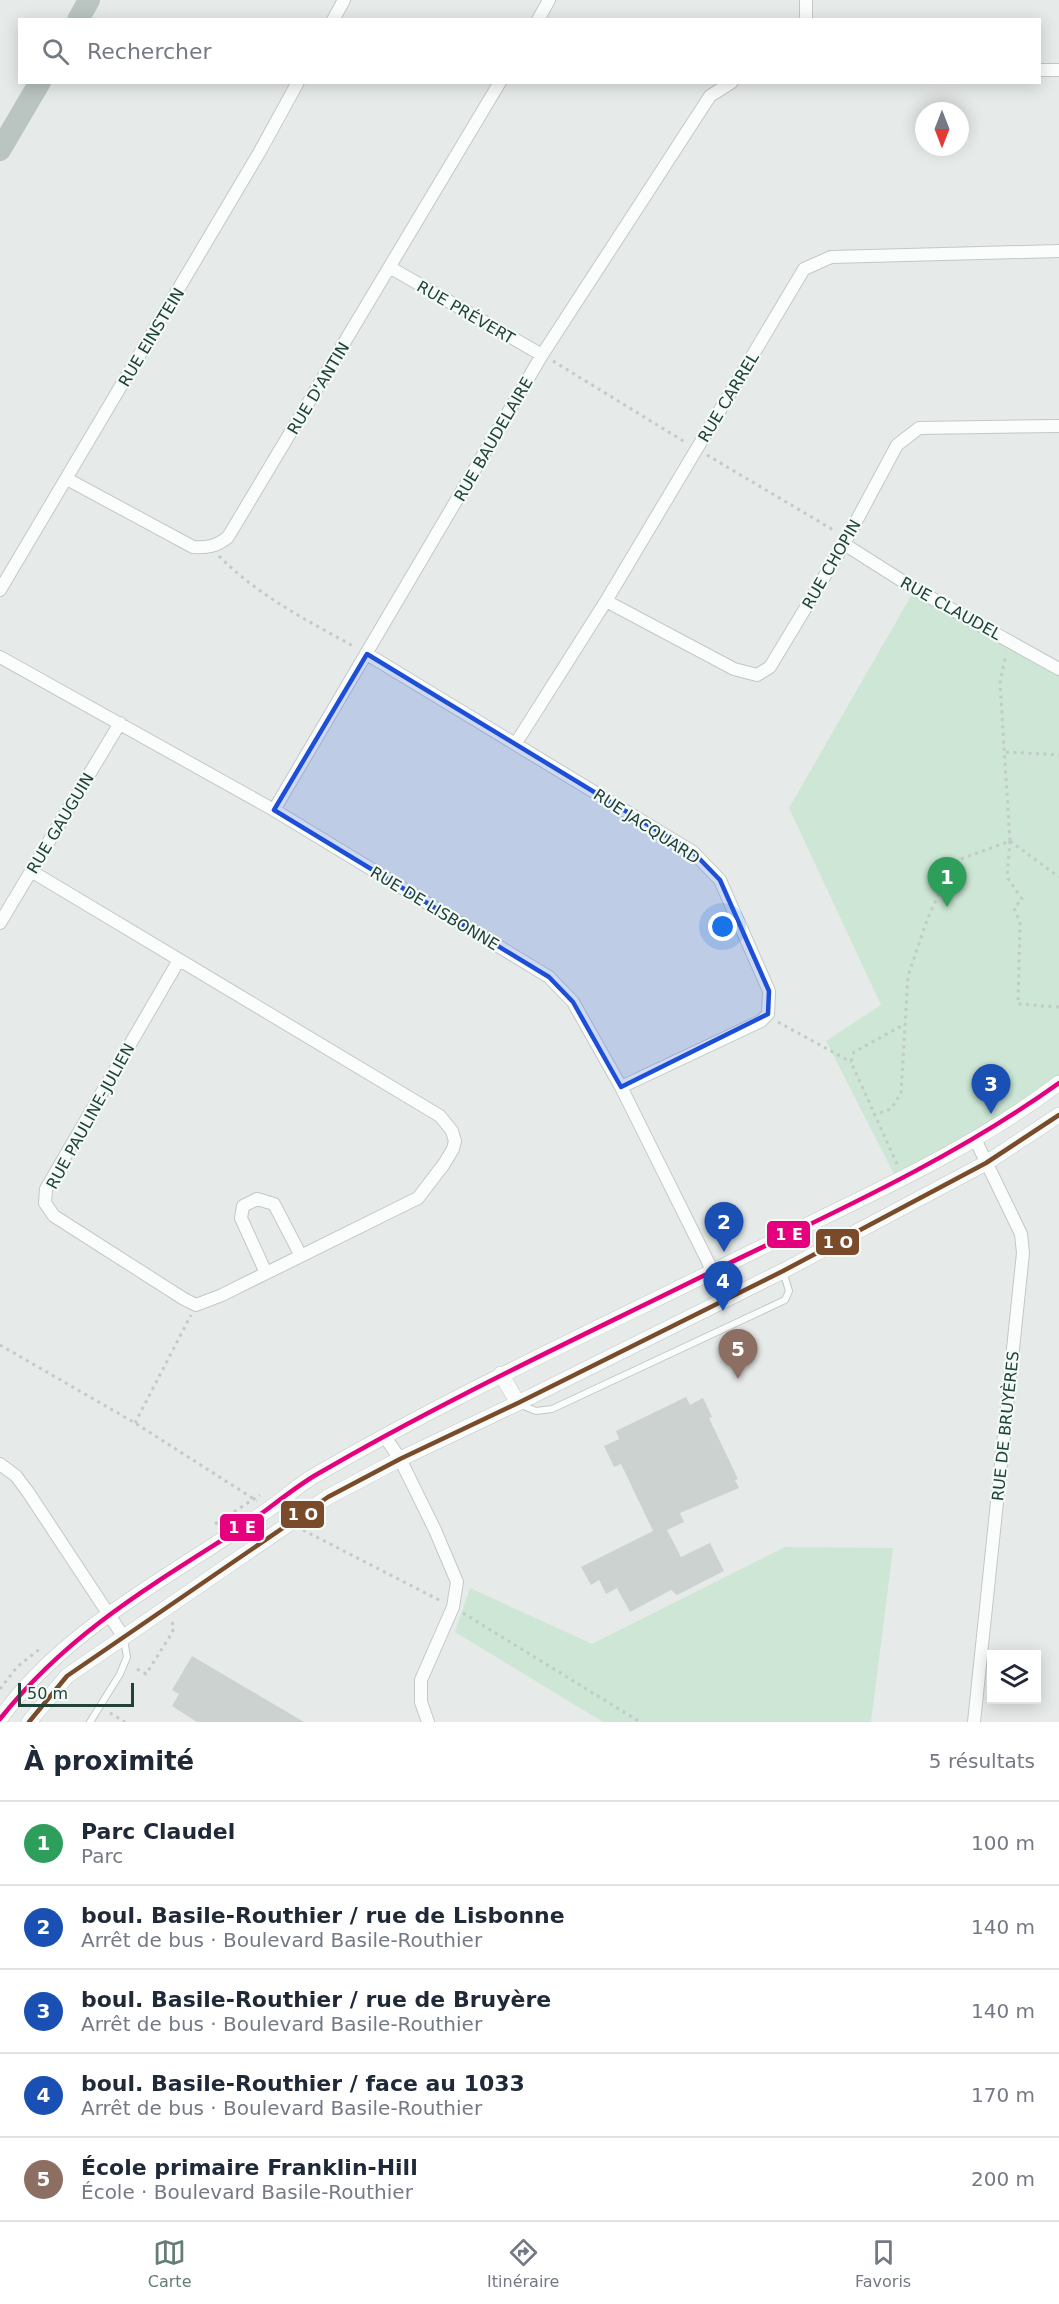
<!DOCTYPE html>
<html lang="fr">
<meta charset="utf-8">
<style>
:root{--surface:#fff;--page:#f6f6f7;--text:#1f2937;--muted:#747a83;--line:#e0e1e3;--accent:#657d76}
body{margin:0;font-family:"DejaVu Sans",sans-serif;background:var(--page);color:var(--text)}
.controls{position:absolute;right:18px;bottom:18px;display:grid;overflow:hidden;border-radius:0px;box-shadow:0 3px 15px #0003}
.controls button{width:54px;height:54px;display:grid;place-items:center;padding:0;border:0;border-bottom:2px solid var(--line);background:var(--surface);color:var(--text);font:30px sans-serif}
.compass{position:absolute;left:915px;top:102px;width:54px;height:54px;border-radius:50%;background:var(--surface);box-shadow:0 3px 15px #0003;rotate:180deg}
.scale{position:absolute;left:18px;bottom:15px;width:116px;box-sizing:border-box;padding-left:6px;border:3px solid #204238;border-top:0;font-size:16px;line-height:21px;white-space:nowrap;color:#204238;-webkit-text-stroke:4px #f4faf7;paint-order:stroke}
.you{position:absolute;left:723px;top:927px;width:21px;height:21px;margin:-15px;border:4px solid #fff;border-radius:50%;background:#1a73e8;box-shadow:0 0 0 9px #1a73e833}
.badge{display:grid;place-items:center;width:39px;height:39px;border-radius:50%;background:var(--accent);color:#fff;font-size:20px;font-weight:700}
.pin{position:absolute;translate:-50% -50px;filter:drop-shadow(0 2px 3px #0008)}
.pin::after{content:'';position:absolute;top:32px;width:21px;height:18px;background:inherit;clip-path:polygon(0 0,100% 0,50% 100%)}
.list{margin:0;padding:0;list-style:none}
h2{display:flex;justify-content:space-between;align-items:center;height:78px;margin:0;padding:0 24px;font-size:26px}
h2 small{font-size:20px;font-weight:400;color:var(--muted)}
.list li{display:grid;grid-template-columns:39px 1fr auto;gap:18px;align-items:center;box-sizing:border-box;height:84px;padding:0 24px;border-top:2px solid var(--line)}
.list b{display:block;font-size:22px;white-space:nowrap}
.list p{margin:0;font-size:20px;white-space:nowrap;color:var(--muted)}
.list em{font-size:20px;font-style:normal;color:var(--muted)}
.icon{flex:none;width:33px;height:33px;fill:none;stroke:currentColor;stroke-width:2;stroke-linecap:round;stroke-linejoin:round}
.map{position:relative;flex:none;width:1059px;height:1722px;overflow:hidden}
.search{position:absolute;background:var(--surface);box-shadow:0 3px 15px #0003;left:18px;right:18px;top:18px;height:66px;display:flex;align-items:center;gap:15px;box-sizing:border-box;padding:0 21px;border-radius:0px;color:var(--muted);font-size:22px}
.sheet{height:498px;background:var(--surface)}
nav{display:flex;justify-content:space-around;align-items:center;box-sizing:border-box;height:84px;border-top:2px solid var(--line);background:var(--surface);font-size:16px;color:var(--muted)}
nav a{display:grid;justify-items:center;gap:3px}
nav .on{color:var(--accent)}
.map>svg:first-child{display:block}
</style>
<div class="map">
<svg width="1059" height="1722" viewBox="0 0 1059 1722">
<rect width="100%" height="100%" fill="#e6ebe9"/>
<path fill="#cde6d5" d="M 915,589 L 1059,669 L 1059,1083 L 897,1180 L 826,1041 L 881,1005 L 789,808 Z
M 785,1547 L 893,1548 L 871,1722 L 603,1722 L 455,1632 L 470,1588 L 592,1644 Z"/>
<path fill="#ccd2d0" d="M 686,1397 L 690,1405 L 703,1398 L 712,1417 L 709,1418 L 738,1479 L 735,1480 L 739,1488 L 680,1513 L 684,1522 L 667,1530 L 681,1557 L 710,1543 L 724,1571 L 677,1595 L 671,1590 L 630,1612 L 617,1588 L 606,1594 L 599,1580 L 591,1585 L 581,1567 L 653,1531 L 621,1464 L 614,1467 L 604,1446 L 619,1439 L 616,1431 Z
M 192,1656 L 304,1722 L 197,1722 L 172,1706 L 179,1694 L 172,1690 Z"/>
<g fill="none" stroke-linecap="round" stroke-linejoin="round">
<defs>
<path id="service" d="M 521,1405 L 536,1411 L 552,1409 L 785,1300 L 789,1291 L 783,1271
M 90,1722 L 120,1674 L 127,1657 L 124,1640"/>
<path id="minor" d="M 806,0 L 806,20
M 333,20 L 344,0
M 538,20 L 549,0
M 1040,70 L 1059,70
M 391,268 L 542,355
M 67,479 L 193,547 C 208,548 217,546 228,537 L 500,82
M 844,544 L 915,589 L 1059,669
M 0,590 L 259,153 L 298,82
M 606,601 L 734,669 L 757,675 L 770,667 L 844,544 L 897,445 L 919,428 L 1059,426
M 367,654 L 693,852 L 720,880 L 769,991 L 768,1014 L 761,1021 L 621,1087
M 0,657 L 274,810 L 549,977 L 573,1002 L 621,1087 L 727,1300
M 516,743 L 606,601 L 804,269 L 831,257 L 1059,251
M 274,810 L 542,355 L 710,96 L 732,82
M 31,871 L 440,1116 L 452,1131 L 455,1141 L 453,1149 L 444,1164 L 418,1198 L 222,1295 L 196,1305 L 184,1299 L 54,1216 L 45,1203 L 46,1189 L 179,960
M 0,923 L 120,723
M 266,1273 L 241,1218 L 243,1206 L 257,1199 L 274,1204 L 301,1256
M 385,1437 L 400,1459 L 435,1530 L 457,1582 L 453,1607 L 421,1680 L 421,1702 L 428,1722
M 0,1464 L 16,1476 L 28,1492 L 123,1636
M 974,1722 L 1023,1253 L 1021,1234 L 975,1139"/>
<path id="tertiary" d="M 501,1374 L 518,1403
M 0,1719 C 54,1642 139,1594 217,1543 C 234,1532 252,1521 269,1509 C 284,1499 298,1485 314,1476 C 453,1395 599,1328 742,1257 C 849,1203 963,1156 1059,1083
M 29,1722 L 67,1676 L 328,1497 L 400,1459 L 518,1403 L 783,1271 L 986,1163 L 1059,1115"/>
<path id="motorway" d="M 78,20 L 89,0
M 0,150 L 40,82"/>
</defs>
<use href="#service" stroke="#c3c8c6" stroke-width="8"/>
<use href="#minor" stroke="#c3c8c6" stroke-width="14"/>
<use href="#tertiary" stroke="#c3c8c6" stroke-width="16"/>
<use href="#motorway" stroke="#bdc7c4" stroke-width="22"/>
<path stroke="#c1cbc8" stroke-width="3" stroke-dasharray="3 4.5" stroke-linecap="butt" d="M 553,361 L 685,442
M 707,455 L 835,531
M 219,556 C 257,595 308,621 355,647
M 1006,752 L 1059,755
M 1010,841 L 1007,877 L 1022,899 L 1014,908 L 1020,923 L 1018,1004 L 1059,1007
M 1010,841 L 1059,877
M 778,1022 L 851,1062
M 873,1115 L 891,1109 L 901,1093 L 908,976 L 927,920 L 943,885 L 958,860 L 1010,841 L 1000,683 L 1006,654
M 897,1164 L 851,1062 L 854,1052 L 905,1024
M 0,1345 L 135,1423 L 257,1501
M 135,1423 L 191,1315
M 215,1524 L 260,1495
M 303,1530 L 441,1601
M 463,1613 L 640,1722
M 137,1669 L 146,1674 L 172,1633 L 174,1627 L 171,1620
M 0,1689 L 17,1667 L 41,1648
M 110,1713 L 125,1722"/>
<use href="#service" stroke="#fbfcfc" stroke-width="6"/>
<use href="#minor" stroke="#fbfcfc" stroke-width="12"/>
<use href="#tertiary" stroke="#fbfcfc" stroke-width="15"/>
<use href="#motorway" stroke="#bac4c1" stroke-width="21"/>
<defs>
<path id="bus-1" d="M 0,1719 C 66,1635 150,1586 238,1530 C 264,1513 288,1492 314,1476 C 442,1401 576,1339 709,1273 C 828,1215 950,1161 1059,1083"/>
<path id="bus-2" d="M 29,1722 L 67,1676 L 328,1497 L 400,1459 L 518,1403 L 783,1271 L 986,1163 L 1059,1115"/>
</defs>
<use href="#bus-1" stroke="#f4faf7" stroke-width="9"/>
<use href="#bus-2" stroke="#f4faf7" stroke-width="9"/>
<use href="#bus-1" stroke="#e5007d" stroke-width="4.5"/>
<use href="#bus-2" stroke="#7a4b2a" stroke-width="4.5"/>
</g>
<path fill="#1d4ed8" fill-opacity="0.2" stroke="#1d4ed8" stroke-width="4.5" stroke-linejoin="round" d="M 367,654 L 693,852 L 720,880 L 769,991 L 768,1014 L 621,1087 L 573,1002 L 549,977 L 274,810 Z"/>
<g text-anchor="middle" stroke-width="4.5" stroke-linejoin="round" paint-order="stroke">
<g font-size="16" fill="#204238" stroke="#f4faf7">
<text transform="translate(466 312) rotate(30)" y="6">RUE PRÉVERT</text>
<text transform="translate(151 337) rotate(-59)" y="6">RUE EINSTEIN</text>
<text transform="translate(318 388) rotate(-59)" y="6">RUE D'ANTIN</text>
<text transform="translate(728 397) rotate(-59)" y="6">RUE CARREL</text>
<text transform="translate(493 439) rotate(-60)" y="6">RUE BAUDELAIRE</text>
<text transform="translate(831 564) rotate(-60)" y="6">RUE CHOPIN</text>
<text transform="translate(951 608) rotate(29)" y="6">RUE CLAUDEL</text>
<text transform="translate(60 823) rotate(-59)" y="6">RUE GAUGUIN</text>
<text transform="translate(647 826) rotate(33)" y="6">RUE JACQUARD</text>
<text transform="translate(435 908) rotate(31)" y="6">RUE DE LISBONNE</text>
<text transform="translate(90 1116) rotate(-61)" y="6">RUE PAULINE-JULIEN</text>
<text transform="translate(1005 1426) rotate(-84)" y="6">RUE DE BRUYÈRES</text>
</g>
</g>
<g stroke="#f4faf7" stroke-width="2">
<rect x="766" y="1220" width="45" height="29" rx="6" fill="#e5007d"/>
<rect x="815" y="1228" width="45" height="28" rx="6" fill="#7a4b2a"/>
<rect x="280" y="1500" width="45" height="29" rx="6" fill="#7a4b2a"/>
<rect x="219" y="1513" width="46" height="29" rx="6" fill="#e5007d"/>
</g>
<g font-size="16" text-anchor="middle" font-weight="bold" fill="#fff">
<text x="789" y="1240">1 E</text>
<text x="838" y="1248">1 O</text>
<text x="303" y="1520">1 O</text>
<text x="242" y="1533">1 E</text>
</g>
</svg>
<div class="controls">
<button><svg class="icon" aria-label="layers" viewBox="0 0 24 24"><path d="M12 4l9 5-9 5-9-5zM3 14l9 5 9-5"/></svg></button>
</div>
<svg class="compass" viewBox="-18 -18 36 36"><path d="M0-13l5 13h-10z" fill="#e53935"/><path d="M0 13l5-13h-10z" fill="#747a83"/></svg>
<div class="scale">50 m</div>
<div class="you"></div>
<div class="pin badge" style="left:947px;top:907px;background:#2e9e5b">1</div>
<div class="pin badge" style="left:724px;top:1252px;background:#1a4fb4">2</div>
<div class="pin badge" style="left:991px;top:1114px;background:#1a4fb4">3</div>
<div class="pin badge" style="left:723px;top:1311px;background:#1a4fb4">4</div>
<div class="pin badge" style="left:738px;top:1379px;background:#8d6e63">5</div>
<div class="search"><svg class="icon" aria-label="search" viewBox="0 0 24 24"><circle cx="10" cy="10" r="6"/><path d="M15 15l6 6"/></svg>Rechercher</div>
</div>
<section class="sheet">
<h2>À proximité<small>5 résultats</small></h2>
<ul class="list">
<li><span class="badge" style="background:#2e9e5b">1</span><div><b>Parc Claudel</b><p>Parc</p></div><em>100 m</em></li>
<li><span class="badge" style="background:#1a4fb4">2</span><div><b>boul. Basile-Routhier / rue de Lisbonne</b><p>Arrêt de bus · Boulevard Basile-Routhier</p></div><em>140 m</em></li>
<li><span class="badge" style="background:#1a4fb4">3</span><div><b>boul. Basile-Routhier / rue de Bruyère</b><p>Arrêt de bus · Boulevard Basile-Routhier</p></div><em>140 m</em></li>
<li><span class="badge" style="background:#1a4fb4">4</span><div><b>boul. Basile-Routhier / face au 1033</b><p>Arrêt de bus · Boulevard Basile-Routhier</p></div><em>170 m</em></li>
<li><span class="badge" style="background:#8d6e63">5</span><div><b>École primaire Franklin-Hill</b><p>École · Boulevard Basile-Routhier</p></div><em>200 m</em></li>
</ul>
</section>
<nav>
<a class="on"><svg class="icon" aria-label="map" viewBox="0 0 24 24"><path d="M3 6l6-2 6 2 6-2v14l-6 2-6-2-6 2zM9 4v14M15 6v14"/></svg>Carte</a>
<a><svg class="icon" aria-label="directions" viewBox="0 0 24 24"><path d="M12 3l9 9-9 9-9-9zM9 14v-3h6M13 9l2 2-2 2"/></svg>Itinéraire</a>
<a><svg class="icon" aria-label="saved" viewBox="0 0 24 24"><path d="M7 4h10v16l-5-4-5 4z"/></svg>Favoris</a>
</nav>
